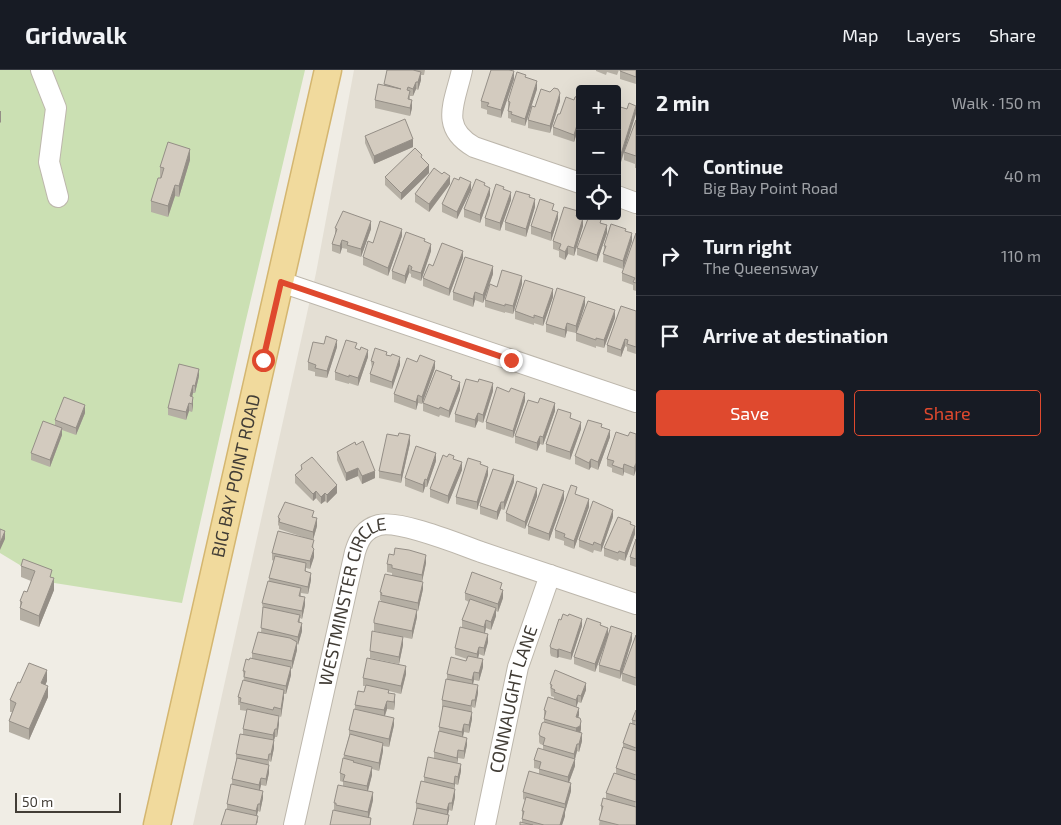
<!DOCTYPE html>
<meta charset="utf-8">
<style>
:root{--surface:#171b24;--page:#20242c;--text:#f1f3f6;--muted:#9ea1a6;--line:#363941;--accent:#df492e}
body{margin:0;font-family:"Exo 2",sans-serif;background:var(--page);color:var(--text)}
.controls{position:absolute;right:15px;top:15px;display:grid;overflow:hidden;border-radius:5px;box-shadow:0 5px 20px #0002}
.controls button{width:45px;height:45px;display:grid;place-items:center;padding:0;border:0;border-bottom:1px solid var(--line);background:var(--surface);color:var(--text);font:25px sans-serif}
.scale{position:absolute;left:15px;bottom:12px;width:106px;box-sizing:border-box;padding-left:5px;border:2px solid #423d36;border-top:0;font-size:14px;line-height:18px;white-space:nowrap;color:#423d36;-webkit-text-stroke:4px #fff;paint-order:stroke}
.stop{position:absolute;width:15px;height:15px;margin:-11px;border:4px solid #df492e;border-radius:50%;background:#fff}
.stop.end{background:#df492e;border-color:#fff;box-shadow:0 1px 5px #0008}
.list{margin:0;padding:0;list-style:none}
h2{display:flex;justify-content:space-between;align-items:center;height:65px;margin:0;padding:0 20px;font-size:21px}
h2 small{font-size:16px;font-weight:400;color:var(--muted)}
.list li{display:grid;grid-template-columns:32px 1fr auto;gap:15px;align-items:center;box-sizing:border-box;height:80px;padding:0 20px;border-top:1px solid var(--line)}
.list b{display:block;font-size:19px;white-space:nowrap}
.list p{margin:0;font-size:16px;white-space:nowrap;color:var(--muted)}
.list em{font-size:16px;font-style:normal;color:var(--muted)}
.actions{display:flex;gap:10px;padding:15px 20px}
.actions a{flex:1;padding:11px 0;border:1px solid var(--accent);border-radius:5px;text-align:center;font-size:18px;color:var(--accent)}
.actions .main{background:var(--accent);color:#fff}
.icon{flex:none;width:28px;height:28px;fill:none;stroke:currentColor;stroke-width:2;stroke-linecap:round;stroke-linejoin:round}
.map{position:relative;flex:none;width:636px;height:755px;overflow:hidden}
header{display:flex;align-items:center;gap:30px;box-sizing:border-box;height:70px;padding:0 25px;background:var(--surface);border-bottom:1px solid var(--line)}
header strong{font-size:24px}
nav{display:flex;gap:28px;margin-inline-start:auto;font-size:18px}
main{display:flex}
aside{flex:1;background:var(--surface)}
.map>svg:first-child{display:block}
</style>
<header>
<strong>Gridwalk</strong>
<nav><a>Map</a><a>Layers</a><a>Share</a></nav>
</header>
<main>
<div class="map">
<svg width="636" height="755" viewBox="0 0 636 755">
<rect width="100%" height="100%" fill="#f0ede5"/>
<path fill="#e4dfd4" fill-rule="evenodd" d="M 354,0 L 636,0 L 636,755 L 193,755 L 316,203 ZM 580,19 L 617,19 L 617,146 L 580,146 Z"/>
<path fill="#cbe0b3" d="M 0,0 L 305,0 L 245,254 L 182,533 L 48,512 L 0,483 Z"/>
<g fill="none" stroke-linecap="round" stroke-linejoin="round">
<defs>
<g id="minor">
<path d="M 41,0 L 56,38 L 49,92 L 58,127"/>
<path d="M 462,0 C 455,32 439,57 474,77 L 580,113"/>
<path d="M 617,126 L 636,133"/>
<path d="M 281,212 L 636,332"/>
<path id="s1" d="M 294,755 L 355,482 C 359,469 364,459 379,455 C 400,450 459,474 481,482 C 533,499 584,517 636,534"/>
<path id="s2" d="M 485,755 L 518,597 L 550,505"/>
</g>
<g id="major">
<path id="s3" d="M 157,755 L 328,0"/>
</g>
</defs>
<use href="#minor" stroke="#bdb7ac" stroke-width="22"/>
<use href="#major" stroke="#d4b670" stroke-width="29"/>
<use href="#minor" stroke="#fff" stroke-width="20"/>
<use href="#major" stroke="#f1da9d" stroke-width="26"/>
</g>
<path fill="#b5afa4" d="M 387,0 L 425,0 L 424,5 L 421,5 L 421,10 L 418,20 L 416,19 L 413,26 L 410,26 L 410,29 L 412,38 L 410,46 L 375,38 L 375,30 L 384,15 Z
M 596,0 L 619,0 L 617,5 L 607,2 L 606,5 L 596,1 Z
M 636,0 L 636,14 L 620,9 L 620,1 Z
M 526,7 L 537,19 L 525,56 L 511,52 L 511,49 L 508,48 L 508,31 Z
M 514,9 L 501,48 L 487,44 L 487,40 L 481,38 L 481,31 Z
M 580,26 L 580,53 L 574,72 L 553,65 L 553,57 L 560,44 Z
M 560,31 L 550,63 L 528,58 L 528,50 L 535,37 Z
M 617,36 L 627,39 L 621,92 L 617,90 Z
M 636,50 L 636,98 L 635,98 L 635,94 L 624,90 L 624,82 Z
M 580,57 L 580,75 L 576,74 L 576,66 Z
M 365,66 L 413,77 L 374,94 L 365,73 Z
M 422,89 L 429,103 L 401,130 L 385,115 L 385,107 Z
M 190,90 L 179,127 L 175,126 L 168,147 L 151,142 L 151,131 L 160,108 L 160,97 Z
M 450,114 L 429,142 L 415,132 L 415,124 Z
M 485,116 L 490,125 L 480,153 L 464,147 L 464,139 Z
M 504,119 L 511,130 L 500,161 L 485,156 L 485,148 Z
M 471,120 L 457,149 L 442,142 L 442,134 Z
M 530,128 L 535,137 L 526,167 L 505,160 L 505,152 Z
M 554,140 L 558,149 L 551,171 L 531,164 L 531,156 Z
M 578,147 L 583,156 L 574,186 L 568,184 L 565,190 L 559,187 L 559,181 L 553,179 L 553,171 Z
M 601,153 L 607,163 L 597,192 L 577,185 L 577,178 Z
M 335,158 L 371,159 L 361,187 L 347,182 L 347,179 L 342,178 L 340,184 L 332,181 L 332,174 L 335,166 Z
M 626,161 L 632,171 L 623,199 L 603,192 L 604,176 Z
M 636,163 L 636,221 L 633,220 L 633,215 L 622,211 L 622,203 Z
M 402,166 L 388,206 L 363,195 L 363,187 L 373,173 Z
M 425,171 L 431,181 L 421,211 L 411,207 L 411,204 L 409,203 L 405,214 L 392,209 L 392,201 Z
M 463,188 L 449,226 L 423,216 L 423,208 L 433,196 Z
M 493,204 L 483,233 L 475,230 L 473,237 L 453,230 L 453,222 Z
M 522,214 L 513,244 L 505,242 L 505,243 L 485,237 L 485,230 L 497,217 Z
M 553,227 L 543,256 L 534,253 L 534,255 L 515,249 L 515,241 Z
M 585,235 L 576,263 L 567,261 L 565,268 L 546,262 L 546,254 Z
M 636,241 L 636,284 L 627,281 L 627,277 L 625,276 L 621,287 L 607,282 L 607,275 Z
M 615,248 L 604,278 L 596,276 L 596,278 L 576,271 L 576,263 Z
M 337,277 L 327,308 L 315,306 L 315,302 L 308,300 L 308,292 Z
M 357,279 L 360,280 L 368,287 L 358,316 L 349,313 L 349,314 L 335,310 L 335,302 Z
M 387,285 L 400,295 L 392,319 L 370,312 L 370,304 L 372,299 L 371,291 Z
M 435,298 L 422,334 L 418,333 L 416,340 L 394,332 L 394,324 Z
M 199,306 L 195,323 L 193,323 L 192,327 L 193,335 L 192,342 L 189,341 L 186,350 L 168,345 L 168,338 Z
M 452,309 L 460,320 L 449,348 L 440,345 L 439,347 L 423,341 L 423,333 Z
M 493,321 L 483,353 L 478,351 L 475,358 L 455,352 L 455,344 Z
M 525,331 L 513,368 L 486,359 L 486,352 Z
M 538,333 L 555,341 L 543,375 L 540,374 L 537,381 L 515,373 L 515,366 Z
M 85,343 L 76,365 L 62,360 L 62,365 L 50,397 L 31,390 L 31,383 L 55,355 L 55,350 Z
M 571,348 L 581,359 L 570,390 L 546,382 L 546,374 Z
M 602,357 L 610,367 L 598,400 L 591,397 L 589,400 L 575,394 L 575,386 Z
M 636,364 L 634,406 L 624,402 L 623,406 L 612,402 L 612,398 L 607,396 L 607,389 L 628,366 Z
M 410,373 L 401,413 L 379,408 L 379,401 Z
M 356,375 L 375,408 L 362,414 L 358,406 L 346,411 L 337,390 L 337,382 Z
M 454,389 L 462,400 L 448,434 L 430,427 L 430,419 Z
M 436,391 L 427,417 L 425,417 L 423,423 L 405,416 L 405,408 Z
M 301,395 L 337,423 L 327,433 L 325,431 L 321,434 L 316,428 L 313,431 L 295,413 L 295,405 L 301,400 Z
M 481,395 L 488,405 L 477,440 L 456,434 L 456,427 Z
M 514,412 L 504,440 L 501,439 L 497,450 L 480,444 L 480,436 Z
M 577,425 L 589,437 L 574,479 L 564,475 L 564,471 L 555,468 L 555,460 Z
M 537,426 L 525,459 L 506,451 L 506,443 Z
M 564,429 L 549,471 L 528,464 L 528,456 Z
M 278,447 L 314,447 L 317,456 L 313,470 L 314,487 L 310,499 L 306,498 L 306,502 L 311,510 L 308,524 L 301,523 L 301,526 L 305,535 L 302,549 L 300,548 L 300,553 L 302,561 L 298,575 L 297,574 L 297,580 L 292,599 L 291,599 L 291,605 L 286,624 L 284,624 L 281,647 L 279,646 L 279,654 L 277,667 L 275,667 L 274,670 L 274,678 L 271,692 L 269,691 L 269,703 L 266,716 L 261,715 L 260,720 L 263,728 L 260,742 L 258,741 L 257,745 L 258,753 L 227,739 L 227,734 L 232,714 L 232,709 L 236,691 L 236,684 L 243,664 L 243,659 L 247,641 L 240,640 L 240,635 L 238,635 L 238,627 L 244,610 L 243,601 L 249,590 L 252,588 L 252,583 L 261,562 L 263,540 L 262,533 L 269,511 L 269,508 L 274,491 L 272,490 L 272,483 L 309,469 L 279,459 L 279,456 L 278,455 Z
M 613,447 L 601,482 L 594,480 L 593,483 L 579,477 L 579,470 Z
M 631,454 L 635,464 L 625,491 L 619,489 L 618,491 L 604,486 L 604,478 Z
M 636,469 L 636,497 L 630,495 L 630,487 Z
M 426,493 L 422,511 L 423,519 L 418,541 L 417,540 L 417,547 L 412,569 L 374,561 L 374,550 L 381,532 L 381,530 L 380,530 L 380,522 L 392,505 L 392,503 L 387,502 L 387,494 Z
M 21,496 L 52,508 L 54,520 L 39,557 L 20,550 L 20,531 L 27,522 L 31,511 L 21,507 Z
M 502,520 L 503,528 L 498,542 L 496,541 L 496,546 L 491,560 L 486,558 L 485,563 L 488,572 L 484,586 L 479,584 L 478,588 L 483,597 L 479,611 L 474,610 L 473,614 L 478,623 L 475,638 L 472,637 L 472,649 L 469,663 L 464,662 L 463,667 L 467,675 L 464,689 L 458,688 L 457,693 L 461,701 L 458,715 L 455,714 L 454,719 L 455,727 L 452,741 L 449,740 L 448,744 L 449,752 L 416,740 L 416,733 L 424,712 L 424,707 L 434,688 L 434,682 L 439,661 L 439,657 L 443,638 L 442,638 L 442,630 L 447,609 L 447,604 L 466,591 L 467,589 L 455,585 L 455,578 L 462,557 L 462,550 L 469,532 L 465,530 L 465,523 Z
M 582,556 L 571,590 L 559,587 L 557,588 L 551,586 L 550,583 L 550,576 Z
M 601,556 L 608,566 L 595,602 L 574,594 L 574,587 Z
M 636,565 L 636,616 L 622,611 L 622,603 Z
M 632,570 L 620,609 L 599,602 L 599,595 Z
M 403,575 L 399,594 L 370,588 L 370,581 Z
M 406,604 L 401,624 L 389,621 L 389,623 L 395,631 L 394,640 L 387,639 L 385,646 L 394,655 L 389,677 L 383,676 L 383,681 L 379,701 L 372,699 L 372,705 L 368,721 L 373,730 L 369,748 L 371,755 L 334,740 L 334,733 L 343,716 L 343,712 L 340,711 L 340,703 L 344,685 L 349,666 L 349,660 L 355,639 L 355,635 L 364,622 L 365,616 L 363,616 L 363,608 Z
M 47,611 L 45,615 L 48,627 L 29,670 L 9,662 L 9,651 L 12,642 L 10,642 L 10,630 L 20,613 Z
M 550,614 L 586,620 L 581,633 L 578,632 L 576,637 L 579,645 L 578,648 L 581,659 L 580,662 L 582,671 L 579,682 L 577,681 L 575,689 L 575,696 L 569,712 L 571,721 L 565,742 L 565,746 L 562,755 L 520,755 L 522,752 L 522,741 L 525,730 L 523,729 L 523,722 L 539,704 L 539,699 L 534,698 L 534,690 L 543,679 L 543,675 L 540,674 L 539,672 L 539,664 L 544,652 L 544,640 L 554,629 L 554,627 L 551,626 Z
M 636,640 L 636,755 L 599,755 L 601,743 L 601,736 L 606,729 L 606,723 L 616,704 L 616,698 L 623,677 L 623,673 L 632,654 L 632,650 Z"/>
<path fill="#948e86" d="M 514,1 L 514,9 L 501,48 L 501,40 Z
M 421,2 L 421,10 L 418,20 L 418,12 Z
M 537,11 L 537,19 L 525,56 L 525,49 Z
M 416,12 L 416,19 L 413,26 L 413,19 Z
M 560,23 L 560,31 L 550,63 L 550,56 Z
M 412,30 L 412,38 L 410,46 L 410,38 Z
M 636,36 L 636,44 L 621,92 L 621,84 Z
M 0,41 L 1,41 L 1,52 L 0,53 Z
M 580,45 L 580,53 L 574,72 L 574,65 Z
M 413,69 L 413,77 L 374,94 L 374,86 Z
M 190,79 L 190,90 L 179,127 L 179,116 Z
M 429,95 L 429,103 L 401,130 L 401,123 Z
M 450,106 L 450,114 L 429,142 L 429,134 Z
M 471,112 L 471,120 L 457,149 L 457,142 Z
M 175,115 L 175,126 L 168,147 L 168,136 Z
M 490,118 L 490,125 L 480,153 L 480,145 Z
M 511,122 L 511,130 L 500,161 L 500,153 Z
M 535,129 L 535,137 L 526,167 L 526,159 Z
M 558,142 L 558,149 L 551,171 L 551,163 Z
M 583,148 L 583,156 L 574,186 L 574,178 Z
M 371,151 L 371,159 L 361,187 L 361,179 Z
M 607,155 L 607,163 L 597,192 L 597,185 Z
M 402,159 L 402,166 L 388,206 L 388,198 Z
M 632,163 L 632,171 L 623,199 L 623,191 Z
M 342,170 L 342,178 L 340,184 L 340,176 Z
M 431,174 L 431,181 L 421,211 L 421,203 Z
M 568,176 L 568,184 L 565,190 L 565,182 Z
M 463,181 L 463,188 L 449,226 L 449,219 Z
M 409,195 L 409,203 L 405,214 L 405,206 Z
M 493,196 L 493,204 L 483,233 L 483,225 Z
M 522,206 L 522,214 L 513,244 L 513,236 Z
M 553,219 L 553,227 L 543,256 L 543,248 Z
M 475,222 L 475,230 L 473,237 L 473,229 Z
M 585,227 L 585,235 L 576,263 L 576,256 Z
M 615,240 L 615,248 L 604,278 L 604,270 Z
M 567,253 L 567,261 L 565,268 L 565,260 Z
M 625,269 L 625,276 L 621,287 L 621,280 Z
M 337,270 L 337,277 L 327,308 L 327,301 Z
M 368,280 L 368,287 L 358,316 L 358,308 Z
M 400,287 L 400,295 L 392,319 L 392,312 Z
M 435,291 L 435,298 L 422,334 L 422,327 Z
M 199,299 L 199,306 L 195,323 L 195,316 Z
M 460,312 L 460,320 L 449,348 L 449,341 Z
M 493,313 L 493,321 L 483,353 L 483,345 Z
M 193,315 L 193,323 L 190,334 L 190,326 Z
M 525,323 L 525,331 L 513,368 L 513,361 Z
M 418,325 L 418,333 L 416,340 L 416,332 Z
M 193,327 L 193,335 L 192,342 L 192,334 Z
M 189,333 L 189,341 L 186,350 L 186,342 Z
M 555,333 L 555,341 L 543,375 L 543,367 Z
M 85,335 L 85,343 L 76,365 L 76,358 Z
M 478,343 L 478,351 L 475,358 L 475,350 Z
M 581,352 L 581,359 L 570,390 L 570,382 Z
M 62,358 L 62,365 L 50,397 L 50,390 Z
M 610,360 L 610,367 L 598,400 L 598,392 Z
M 410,365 L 410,373 L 401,413 L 401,405 Z
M 540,366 L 540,374 L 537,381 L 537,373 Z
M 436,383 L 436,391 L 427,417 L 427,410 Z
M 591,389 L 591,397 L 589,400 L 589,393 Z
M 462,392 L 462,400 L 448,434 L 448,426 Z
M 636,393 L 636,400 L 634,406 L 634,398 Z
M 624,394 L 624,402 L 623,406 L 623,399 Z
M 488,397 L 488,405 L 477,440 L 477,432 Z
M 358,398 L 358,406 L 346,411 L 346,403 Z
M 375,401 L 375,408 L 362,414 L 362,406 Z
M 514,405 L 514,412 L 504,440 L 504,432 Z
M 425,409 L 425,417 L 423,423 L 423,415 Z
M 337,415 L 337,423 L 327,433 L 327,425 Z
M 537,418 L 537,426 L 525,459 L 525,452 Z
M 316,421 L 316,428 L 313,431 L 313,424 Z
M 564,421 L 564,429 L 549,471 L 549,464 Z
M 325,423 L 325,431 L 321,434 L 321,427 Z
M 589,429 L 589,437 L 574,479 L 574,471 Z
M 501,432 L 501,439 L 497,450 L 497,442 Z
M 613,440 L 613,447 L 601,482 L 601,475 Z
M 317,448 L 317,456 L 313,470 L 313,462 Z
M 635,456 L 635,464 L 625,491 L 625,483 Z
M 5,461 L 5,469 L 0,480 L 0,473 Z
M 314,479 L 314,487 L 310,499 L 310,491 Z
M 426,485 L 426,493 L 422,512 L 422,505 Z
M 311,503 L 311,510 L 308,524 L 308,517 Z
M 54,508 L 54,520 L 39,557 L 39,546 Z
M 423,512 L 423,519 L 418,541 L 418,533 Z
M 503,520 L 503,528 L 498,542 L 498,534 Z
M 305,527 L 305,535 L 302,549 L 302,541 Z
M 496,538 L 496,546 L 491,560 L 491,552 Z
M 417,540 L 417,547 L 412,569 L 412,561 Z
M 582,549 L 582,556 L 571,590 L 571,583 Z
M 486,550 L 486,558 L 484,565 L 484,557 Z
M 302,553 L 302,561 L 298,575 L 298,567 Z
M 608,558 L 608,566 L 595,602 L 595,594 Z
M 632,563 L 632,570 L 620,609 L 620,601 Z
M 488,564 L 488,572 L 484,586 L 484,578 Z
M 403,567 L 403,575 L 399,594 L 399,587 Z
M 297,572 L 297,580 L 292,599 L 292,591 Z
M 479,577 L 479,584 L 477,592 L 477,584 Z
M 559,579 L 559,587 L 557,588 L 557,580 Z
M 483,589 L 483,597 L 479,611 L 479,603 Z
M 406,596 L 406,604 L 401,624 L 401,616 Z
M 291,597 L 291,605 L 286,624 L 286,616 Z
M 47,600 L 47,611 L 41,625 L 41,613 Z
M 474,602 L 474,610 L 472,617 L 472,610 Z
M 586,613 L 586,620 L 581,633 L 581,626 Z
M 478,615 L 478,623 L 475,638 L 475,630 Z
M 48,616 L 48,627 L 29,670 L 29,659 Z
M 284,620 L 284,628 L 281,647 L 281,639 Z
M 395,624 L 395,631 L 394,640 L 394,632 Z
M 578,625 L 578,632 L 576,638 L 576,630 Z
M 387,631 L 387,639 L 384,648 L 384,640 Z
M 579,638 L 579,645 L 576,655 L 576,647 Z
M 472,642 L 472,649 L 469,663 L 469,655 Z
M 279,646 L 279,654 L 277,667 L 277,659 Z
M 394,648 L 394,655 L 389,677 L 389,669 Z
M 581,651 L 581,659 L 580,664 L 576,666 L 576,658 Z
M 464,654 L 464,662 L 462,669 L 462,662 Z
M 275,659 L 275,667 L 273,673 L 273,665 Z
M 582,663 L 582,671 L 579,682 L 579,674 Z
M 467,668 L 467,675 L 464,689 L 464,681 Z
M 274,670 L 274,678 L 271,692 L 271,684 Z
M 383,673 L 383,681 L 379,701 L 379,693 Z
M 577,674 L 577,681 L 575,689 L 575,696 L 568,715 L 568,707 L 574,691 L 574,684 Z
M 458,680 L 458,688 L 457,695 L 457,688 Z
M 461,694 L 461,701 L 458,715 L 458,707 Z
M 269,695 L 269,703 L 266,716 L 266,709 Z
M 372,697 L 372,705 L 367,724 L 367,716 Z
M 455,706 L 455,714 L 454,721 L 454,714 Z
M 261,708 L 261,715 L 259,723 L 259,715 Z
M 571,713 L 571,721 L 565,742 L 565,734 Z
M 455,719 L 455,727 L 452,741 L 452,733 Z
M 263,721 L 263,728 L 260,742 L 260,734 Z
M 373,722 L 373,730 L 368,750 L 368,742 Z
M 449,733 L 449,740 L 447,748 L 447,740 Z
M 258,734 L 258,741 L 256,748 L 256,741 Z
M 565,738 L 565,746 L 562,755 L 560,755 Z"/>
<path fill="#d3cbbf" stroke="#948e86" d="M 387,0 L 413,0 L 421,2 L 418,12 L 416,12 L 413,19 L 408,17 L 407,20 L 410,21 L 408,29 L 412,30 L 410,38 L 375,30 L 378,14 L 401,19 L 384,14 Z
M 491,0 L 509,0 L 514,1 L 501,40 L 487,36 L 489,33 L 481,31 Z
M 620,0 L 636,0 L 636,7 L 620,1 Z
M 517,2 L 526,5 L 525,7 L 537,11 L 525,49 L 511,44 L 512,42 L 508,41 L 510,32 L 508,31 Z
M 554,18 L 558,19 L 560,23 L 550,56 L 528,50 L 532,36 L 535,37 L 541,19 L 550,22 Z
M 578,26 L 580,26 L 580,45 L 574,65 L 553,57 L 558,44 L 560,44 L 566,27 L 574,30 L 575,27 Z
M 629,33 L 636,36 L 621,84 L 617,83 L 617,36 L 627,39 Z
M 405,49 L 413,69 L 374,86 L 365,66 Z
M 636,50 L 636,86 L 624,82 Z
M 580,57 L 580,68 L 576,66 Z
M 168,72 L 190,79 L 179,116 L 175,115 L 168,136 L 151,131 L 158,108 L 161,108 L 164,98 L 160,97 Z
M 415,78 L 422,85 L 421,87 L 429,95 L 401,123 L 385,107 Z
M 434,98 L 442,104 L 444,102 L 450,106 L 429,134 L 415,124 Z
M 460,107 L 471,112 L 457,142 L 442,134 L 454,108 L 459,110 Z
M 476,109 L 485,113 L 484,115 L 490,118 L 480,145 L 464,139 Z
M 496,114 L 504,117 L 503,119 L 511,122 L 500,153 L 485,148 Z
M 516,121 L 530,125 L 529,127 L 535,129 L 526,159 L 505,152 Z
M 540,129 L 554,134 L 552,140 L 558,142 L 551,163 L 531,156 Z
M 564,137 L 578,141 L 576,146 L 583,148 L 574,178 L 568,176 L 565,182 L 559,179 L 561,174 L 553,171 Z
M 343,141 L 371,151 L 361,179 L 347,175 L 348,172 L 342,170 L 340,176 L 332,174 L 337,159 L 335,158 Z
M 589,146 L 592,146 L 601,150 L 600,153 L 607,155 L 597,185 L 577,178 Z
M 380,151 L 402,159 L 388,198 L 363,187 L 368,171 L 373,173 Z
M 611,154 L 626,159 L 625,161 L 632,163 L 623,191 L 603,184 L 606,176 L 604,176 Z
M 406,162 L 425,169 L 424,171 L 431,174 L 421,203 L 411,200 L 412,197 L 409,195 L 405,206 L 392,201 Z
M 636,163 L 636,213 L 633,212 L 635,208 L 622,203 Z
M 442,173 L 463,181 L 449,219 L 423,208 L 429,194 L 433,196 Z
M 465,187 L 493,196 L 483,225 L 475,222 L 473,229 L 453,222 Z
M 502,200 L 522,206 L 513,236 L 505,234 L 505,236 L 485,230 L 490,214 L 497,217 Z
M 525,210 L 553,219 L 543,248 L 534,245 L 534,248 L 515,241 Z
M 557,218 L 585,227 L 576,256 L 567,253 L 565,260 L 546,254 Z
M 588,231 L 615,240 L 604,270 L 596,268 L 596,270 L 576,263 Z
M 621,236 L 636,241 L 636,277 L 627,274 L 628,270 L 625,269 L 621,280 L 607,275 Z
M 326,266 L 337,270 L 327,301 L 315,298 L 316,295 L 308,292 L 313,272 L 324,274 Z
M 346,270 L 357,273 L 355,278 L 360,280 L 361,277 L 368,280 L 358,308 L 349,305 L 349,307 L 335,302 Z
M 375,278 L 387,282 L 386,285 L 391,286 L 392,284 L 400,287 L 392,312 L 370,304 L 374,292 L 371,291 Z
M 420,285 L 435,291 L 422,327 L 418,325 L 416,332 L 394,324 L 407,288 L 417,292 Z
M 179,294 L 199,299 L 195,316 L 193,315 L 190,326 L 193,327 L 192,334 L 189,333 L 186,342 L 168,338 Z
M 436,300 L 452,306 L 451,309 L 460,312 L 449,341 L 440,337 L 439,339 L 423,333 Z
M 466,309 L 478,312 L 479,309 L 493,313 L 483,345 L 478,343 L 475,350 L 455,344 Z
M 497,317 L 509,322 L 511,318 L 525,323 L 513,361 L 486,352 Z
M 64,327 L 85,335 L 76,358 L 55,350 Z
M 540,328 L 555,333 L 543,367 L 540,366 L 537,373 L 515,366 L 528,330 L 538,333 Z
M 558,339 L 571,343 L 570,348 L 581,352 L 570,382 L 546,374 Z
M 588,350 L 602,354 L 601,357 L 610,360 L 598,392 L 591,389 L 589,393 L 575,386 Z
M 43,351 L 62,358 L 50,390 L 31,383 Z
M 616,362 L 628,366 L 630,362 L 636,364 L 636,393 L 634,398 L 624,394 L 623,399 L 612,395 L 614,391 L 607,389 Z
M 399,363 L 410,365 L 401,405 L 379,401 L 387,364 L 398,366 Z
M 363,371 L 375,401 L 362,406 L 358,398 L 346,403 L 337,382 L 355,372 L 356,375 Z
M 416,376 L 436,383 L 427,410 L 425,409 L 423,415 L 405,408 Z
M 449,384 L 454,386 L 453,389 L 462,392 L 448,426 L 430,419 L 443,385 L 447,387 Z
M 312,387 L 337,415 L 327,425 L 325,423 L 321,427 L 316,421 L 313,424 L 295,405 L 302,399 L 301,395 Z
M 468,388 L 481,392 L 480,394 L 488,397 L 477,432 L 456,427 Z
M 493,399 L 514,405 L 504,432 L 501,432 L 497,442 L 480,436 Z
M 517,411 L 537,418 L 525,452 L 506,443 Z
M 543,414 L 564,421 L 549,464 L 528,456 Z
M 571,415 L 577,417 L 575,424 L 589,429 L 574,471 L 564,467 L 565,464 L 555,460 Z
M 593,431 L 613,440 L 601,475 L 594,472 L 593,475 L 579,470 Z
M 285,432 L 314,441 L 312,447 L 317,448 L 313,462 L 279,452 L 280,449 L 278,447 Z
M 618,447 L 631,452 L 630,454 L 635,456 L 625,483 L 619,481 L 618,483 L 604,478 Z
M 0,459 L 5,461 L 0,473 Z
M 278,461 L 314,470 L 312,477 L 314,479 L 310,491 L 272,483 Z
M 636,469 L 636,489 L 630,487 Z
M 395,478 L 409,480 L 426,485 L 422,505 L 392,498 L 392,495 L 387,494 L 389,484 L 394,485 Z
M 275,486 L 306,493 L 305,501 L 311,503 L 308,517 L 269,508 Z
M 23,489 L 52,500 L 50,507 L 54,508 L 39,546 L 20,538 L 22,532 L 20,531 L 24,521 L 27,522 L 35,501 L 21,496 Z
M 472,502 L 502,513 L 500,519 L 503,520 L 498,534 L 465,523 Z
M 385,504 L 423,512 L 418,533 L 381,525 L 382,523 L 380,522 Z
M 268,511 L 301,518 L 299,526 L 305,527 L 302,541 L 262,533 Z
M 470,529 L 496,538 L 491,552 L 486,550 L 484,557 L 462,550 Z
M 379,531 L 417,540 L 412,561 L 374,553 L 374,550 Z
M 263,537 L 300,545 L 298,552 L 302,553 L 298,567 L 261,558 Z
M 563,544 L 568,546 L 569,544 L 582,549 L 571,583 L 559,579 L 557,580 L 551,578 L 550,576 L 559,549 L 561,550 Z
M 587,548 L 601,553 L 600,555 L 608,558 L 595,594 L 574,587 Z
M 611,556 L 632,563 L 620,601 L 599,595 Z
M 460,557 L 488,564 L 484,578 L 479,577 L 477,584 L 455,578 Z
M 372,561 L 403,567 L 399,587 L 370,581 Z
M 258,562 L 290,568 L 297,572 L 292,591 L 252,583 Z
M 636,565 L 636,608 L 622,603 Z
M 468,586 L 483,589 L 479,603 L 474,602 L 472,610 L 447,604 L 451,587 L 466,591 Z
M 250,588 L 291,597 L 286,616 L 244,607 L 245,601 L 243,601 L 246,589 L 249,590 Z
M 367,588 L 406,596 L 401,616 L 363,608 Z
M 29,593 L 47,600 L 41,613 L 48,616 L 29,659 L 9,651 L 16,633 L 10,630 L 18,612 L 20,613 Z
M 555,600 L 586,613 L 581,626 L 578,625 L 576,630 L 554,622 L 555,620 L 551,618 L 552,615 L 550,614 Z
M 446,609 L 478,615 L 475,630 L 472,630 L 471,636 L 442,630 Z
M 243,610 L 284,620 L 281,639 L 274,637 L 273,640 L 240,632 L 241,628 L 238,627 Z
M 366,615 L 389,620 L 388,623 L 395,624 L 394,632 L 387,631 L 384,640 L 355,635 L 358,621 L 364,622 Z
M 548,627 L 579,638 L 576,647 L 580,648 L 581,651 L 580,656 L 576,658 L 544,649 L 546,641 L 544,640 Z
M 443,636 L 472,642 L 469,655 L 464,654 L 462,662 L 439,657 Z
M 247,639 L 279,646 L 277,659 L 275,659 L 273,665 L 243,659 Z
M 354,639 L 394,648 L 389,669 L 349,660 Z
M 636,640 L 636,651 L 632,650 Z
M 544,652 L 582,663 L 579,674 L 577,674 L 574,684 L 543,675 L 545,668 L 540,666 L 539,664 L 542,653 Z
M 630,653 L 636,655 L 636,678 L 623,673 Z
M 439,661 L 467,668 L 464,681 L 458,680 L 457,688 L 434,682 Z
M 240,664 L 274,670 L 271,684 L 269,684 L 268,690 L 236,684 Z
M 350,664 L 383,673 L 379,693 L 344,685 Z
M 623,677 L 636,681 L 636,705 L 616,698 Z
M 538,678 L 575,689 L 568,707 L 539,699 L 541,692 L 534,690 Z
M 428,687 L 461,694 L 458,707 L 455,706 L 454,714 L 424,707 Z
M 237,688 L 269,695 L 266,709 L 261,708 L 259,715 L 232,709 Z
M 343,688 L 354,691 L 353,692 L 372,697 L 367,716 L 343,711 L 345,705 L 340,703 Z
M 529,701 L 571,713 L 565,734 L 523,722 Z
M 614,703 L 636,710 L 636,732 L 606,723 Z
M 421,711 L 455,719 L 452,733 L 449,733 L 447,740 L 416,733 Z
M 231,714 L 263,721 L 260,734 L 258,734 L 256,741 L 227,734 Z
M 338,715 L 373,722 L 368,742 L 336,735 L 336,733 L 334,733 Z
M 526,727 L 565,738 L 560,755 L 544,755 L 522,749 L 524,741 L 522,741 Z
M 603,728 L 636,737 L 636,755 L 619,755 L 599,750 L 603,736 L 601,736 Z
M 417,738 L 449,745 L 447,755 L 413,755 Z
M 226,739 L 258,746 L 256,755 L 221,755 Z
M 333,740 L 371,748 L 370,755 L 330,755 Z
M 520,752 L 533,755 L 520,755 Z"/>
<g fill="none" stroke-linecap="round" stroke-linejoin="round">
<path stroke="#df492e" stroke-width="6" d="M 263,290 L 281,212 L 511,290"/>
</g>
<g text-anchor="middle" stroke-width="4" stroke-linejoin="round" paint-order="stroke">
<g font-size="18" fill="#423d36" stroke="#fff">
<text dy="6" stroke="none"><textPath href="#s3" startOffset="358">BIG BAY POINT ROAD</textPath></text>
<text dy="6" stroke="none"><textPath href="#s1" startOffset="234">WESTMINSTER CIRCLE</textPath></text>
<text dy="6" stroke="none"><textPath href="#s2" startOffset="129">CONNAUGHT LANE</textPath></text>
</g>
</g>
</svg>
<div class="controls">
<button>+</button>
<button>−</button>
<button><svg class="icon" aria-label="locate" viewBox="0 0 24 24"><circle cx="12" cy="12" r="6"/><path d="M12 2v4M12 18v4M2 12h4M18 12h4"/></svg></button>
</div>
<div class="scale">50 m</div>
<div class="stop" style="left:263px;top:290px"></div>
<div class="stop end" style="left:511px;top:290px"></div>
</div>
<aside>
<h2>2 min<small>Walk · 150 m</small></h2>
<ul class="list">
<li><svg class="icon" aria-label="ahead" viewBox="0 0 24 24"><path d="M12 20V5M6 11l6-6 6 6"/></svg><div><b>Continue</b><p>Big Bay Point Road</p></div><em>40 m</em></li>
<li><svg class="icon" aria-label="right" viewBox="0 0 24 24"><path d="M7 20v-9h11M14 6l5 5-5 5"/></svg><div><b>Turn right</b><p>The Queensway</p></div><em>110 m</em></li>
<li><svg class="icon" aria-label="arrive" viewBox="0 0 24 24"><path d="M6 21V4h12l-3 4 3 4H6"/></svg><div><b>Arrive at destination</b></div></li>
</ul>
<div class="actions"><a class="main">Save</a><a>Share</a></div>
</aside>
</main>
